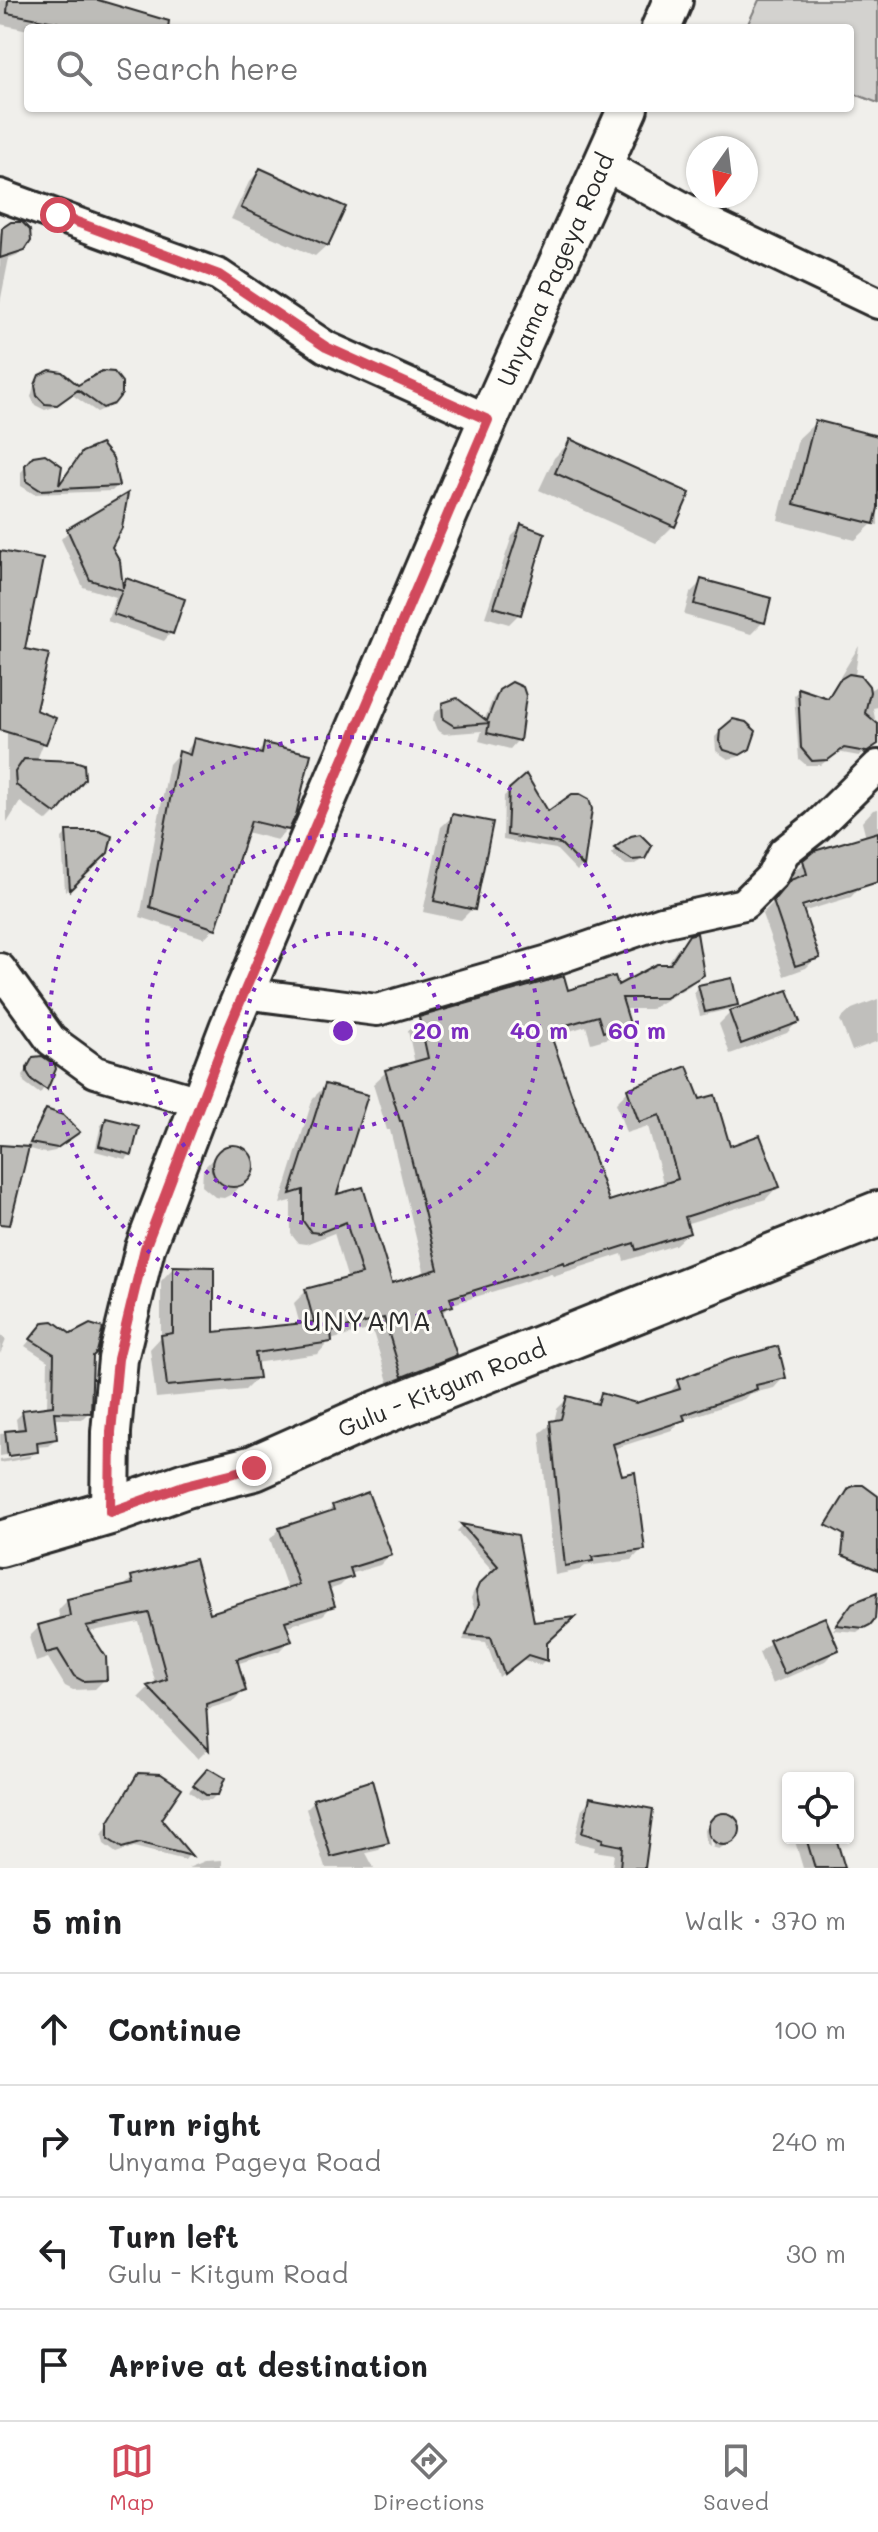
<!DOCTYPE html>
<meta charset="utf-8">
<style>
:root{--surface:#fff;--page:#f6f6f6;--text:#202124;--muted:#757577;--line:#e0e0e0;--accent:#d1495b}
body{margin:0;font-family:Mali,sans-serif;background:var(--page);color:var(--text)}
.controls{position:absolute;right:24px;bottom:24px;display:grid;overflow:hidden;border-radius:8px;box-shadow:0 2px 6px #0004}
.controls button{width:72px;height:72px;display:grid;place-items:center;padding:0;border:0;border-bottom:2px solid var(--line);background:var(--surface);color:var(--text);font:40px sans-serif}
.compass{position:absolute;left:686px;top:136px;width:72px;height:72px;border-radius:50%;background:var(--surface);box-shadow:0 2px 6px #0004;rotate:194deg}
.stop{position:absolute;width:24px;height:24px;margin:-18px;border:6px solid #d1495b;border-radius:50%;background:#fff}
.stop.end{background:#d1495b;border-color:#fff;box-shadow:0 2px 8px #0008}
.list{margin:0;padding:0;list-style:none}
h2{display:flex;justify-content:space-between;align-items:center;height:104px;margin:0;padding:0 32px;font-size:34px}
h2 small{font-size:26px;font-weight:400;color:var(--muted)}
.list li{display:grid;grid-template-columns:52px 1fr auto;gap:24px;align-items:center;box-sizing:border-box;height:112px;padding:0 32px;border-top:2px solid var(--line)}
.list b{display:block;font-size:30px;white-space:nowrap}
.list p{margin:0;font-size:26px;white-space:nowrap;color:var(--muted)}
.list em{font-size:26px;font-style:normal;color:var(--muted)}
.icon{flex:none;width:44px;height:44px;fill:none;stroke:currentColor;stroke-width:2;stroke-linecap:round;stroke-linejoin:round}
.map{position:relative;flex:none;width:878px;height:1868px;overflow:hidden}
.search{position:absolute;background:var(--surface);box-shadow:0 2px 6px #0004;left:24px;right:24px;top:24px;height:88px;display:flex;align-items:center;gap:20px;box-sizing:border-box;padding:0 28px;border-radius:8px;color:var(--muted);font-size:30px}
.sheet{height:552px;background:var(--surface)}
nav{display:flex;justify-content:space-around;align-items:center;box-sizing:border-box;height:112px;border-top:2px solid var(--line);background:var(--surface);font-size:22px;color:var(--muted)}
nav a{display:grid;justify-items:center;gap:4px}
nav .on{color:var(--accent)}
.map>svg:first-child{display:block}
</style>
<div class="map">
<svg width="878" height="1868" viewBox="0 0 878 1868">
<rect width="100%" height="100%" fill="#f0efeb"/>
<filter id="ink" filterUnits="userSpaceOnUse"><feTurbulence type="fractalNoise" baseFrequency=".0125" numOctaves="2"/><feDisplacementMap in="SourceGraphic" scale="16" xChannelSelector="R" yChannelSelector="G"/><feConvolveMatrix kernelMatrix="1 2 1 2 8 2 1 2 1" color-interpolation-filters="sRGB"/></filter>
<g filter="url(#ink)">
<path fill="#d3d2cf" stroke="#7f7e7d" stroke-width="2" d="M 759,0 L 878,0 L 878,103 L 850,92 L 850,28 L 746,28 Z"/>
<path fill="#0003" fill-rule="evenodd" d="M 0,0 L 91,0 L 134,28 L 28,30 L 0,24 Z
M 260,170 L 327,245 L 315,256 L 231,219 L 249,182 Z
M 3,230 L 23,249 L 17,255 L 9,258 L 0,303 L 0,233 Z
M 41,377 L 78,388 L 120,394 L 106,408 L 97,412 L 71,394 L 54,407 L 45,410 L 35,405 L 31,397 L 35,382 Z
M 815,423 L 878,438 L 878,525 L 872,524 L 855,540 L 778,520 L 798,439 Z
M 570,442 L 673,526 L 656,543 L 539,490 L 554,458 Z
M 34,458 L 60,467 L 55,490 L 77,460 L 117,486 L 112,491 L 34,494 L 21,486 L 21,472 Z
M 522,526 L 519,614 L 509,624 L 485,617 L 512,536 Z
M 69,531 L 109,547 L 121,587 L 126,581 L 171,633 L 164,641 L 107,621 L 116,597 L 83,587 L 61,539 Z
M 0,553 L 34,712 L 53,719 L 36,762 L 55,813 L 47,821 L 20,802 L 7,823 L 7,726 L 0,733 Z
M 702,581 L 763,622 L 751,634 L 684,615 L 690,593 Z
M 859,646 L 851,704 L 869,683 L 870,690 L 878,685 L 878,707 L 873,708 L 878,735 L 874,745 L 859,756 L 837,752 L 821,765 L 806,765 L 799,759 L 794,695 L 799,690 L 826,700 Z
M 503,688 L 518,740 L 510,749 L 479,741 L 482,731 L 444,734 L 437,730 L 433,720 L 434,714 L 444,705 L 484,721 L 493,698 Z
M 728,723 L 751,743 L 738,757 L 728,759 L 716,751 L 715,737 Z
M 195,740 L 255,755 L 265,745 L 288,829 L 277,840 L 246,832 L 215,928 L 204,938 L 140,917 L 169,764 L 179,753 L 183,755 Z
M 510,791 L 548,813 L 590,809 L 582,866 L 577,871 L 556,849 L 503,840 L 504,796 Z
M 878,809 L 878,866 L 851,897 L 802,912 L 817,957 L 806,968 L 784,976 L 762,914 L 782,893 L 787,877 L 815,853 L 866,838 L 862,822 L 873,810 ZM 851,888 L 851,892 L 793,911 L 792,907 Z
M 453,816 L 473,908 L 461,920 L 423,912 L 441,827 Z
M 67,833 L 107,852 L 65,892 L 62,838 Z
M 636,836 L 646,855 L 640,861 L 633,865 L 626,865 L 611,854 Z
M 690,936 L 702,974 L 689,986 L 651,1009 L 623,1009 L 628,1024 L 615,1036 L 591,1043 L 586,1026 L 550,1037 L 607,1203 L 664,1186 L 648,1126 L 626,1133 L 616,1103 L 628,1091 L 699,1102 L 729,1148 L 778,1186 L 766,1199 L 685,1224 L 688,1233 L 675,1245 L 624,1261 L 622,1254 L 553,1276 L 551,1273 L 450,1305 L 441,1315 L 455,1354 L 442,1367 L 390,1388 L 372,1329 L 330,1340 L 318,1354 L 254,1363 L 257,1378 L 245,1390 L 156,1398 L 150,1349 L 161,1337 L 161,1281 L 173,1268 L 212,1334 L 300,1325 L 294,1303 L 306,1291 L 348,1280 L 334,1233 L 306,1244 L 298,1243 L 291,1234 L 291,1201 L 280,1204 L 313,1098 L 325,1086 L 334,1197 L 391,1285 L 425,1275 L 390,1130 L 387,1130 L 373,1084 L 386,1072 L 415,1064 L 408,1031 L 420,1019 L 567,992 L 616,988 L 666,966 L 677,949 Z
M 699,987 L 736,1004 L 730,1009 L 700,1016 L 694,992 Z
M 878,999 L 878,1041 L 852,1051 L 840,1020 L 852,1009 Z
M 730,1013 L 798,1021 L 787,1033 L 730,1054 L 719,1024 Z
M 34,1059 L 53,1073 L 40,1094 L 24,1082 L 23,1075 Z
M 46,1112 L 77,1132 L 55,1151 L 45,1153 L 27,1148 L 0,1184 L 0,1149 L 26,1149 L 41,1117 Z
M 107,1120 L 130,1154 L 125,1159 L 95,1151 L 101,1125 Z
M 229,1146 L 238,1147 L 251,1158 L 254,1171 L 232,1194 L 224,1198 L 215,1197 L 202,1186 L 203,1169 L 221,1150 Z
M 37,1332 L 70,1337 L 91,1355 L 89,1412 L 82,1419 L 53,1419 L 55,1439 L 48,1446 L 35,1447 L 36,1451 L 29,1458 L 0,1463 L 0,1460 L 31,1455 L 31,1451 L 0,1456 L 0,1434 L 18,1432 L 16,1419 L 23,1412 L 47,1408 L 48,1361 L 25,1346 Z
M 0,1335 L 6,1340 L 0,1354 Z
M 784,1377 L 774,1388 L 749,1394 L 744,1399 L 681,1421 L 672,1430 L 613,1449 L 642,1549 L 632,1560 L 585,1566 L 580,1570 L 555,1575 L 540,1433 L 554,1422 L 557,1409 L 567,1399 L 592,1405 L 601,1395 L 636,1405 L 668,1395 L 678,1382 Z
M 333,1506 L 390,1555 L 380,1565 L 350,1574 L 350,1576 L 340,1586 L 328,1590 L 333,1605 L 323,1615 L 285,1627 L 289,1641 L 279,1651 L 236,1664 L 244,1691 L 234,1701 L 204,1710 L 207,1750 L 198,1759 L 139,1697 L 148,1688 L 156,1685 L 139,1622 L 88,1632 L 105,1679 L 95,1689 L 73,1690 L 65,1686 L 48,1658 L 36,1662 L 29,1637 L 39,1627 L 60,1621 L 58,1610 L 68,1600 L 121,1589 L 132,1578 L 209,1616 L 288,1591 L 270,1539 L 280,1529 L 324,1515 Z
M 461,1527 L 517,1536 L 532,1625 L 545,1642 L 545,1660 L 540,1665 L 521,1659 L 499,1677 L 486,1642 L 463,1640 L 475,1611 L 471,1598 L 474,1591 L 494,1572 L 457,1531 Z
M 847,1611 L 869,1624 L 857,1632 L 833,1630 Z
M 771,1642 L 836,1650 L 825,1661 L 772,1684 L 759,1653 Z
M 209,1770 L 217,1794 L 211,1800 L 201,1800 L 189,1791 Z
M 139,1775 L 159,1819 L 189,1855 L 185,1860 L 134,1847 L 116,1853 L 104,1844 L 102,1835 ZM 131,1838 L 178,1850 L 183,1855 L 130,1842 Z
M 591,1799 L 644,1868 L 612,1868 L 614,1854 L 594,1851 L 595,1847 L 574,1842 L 582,1809 Z
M 314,1801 L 387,1842 L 379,1850 L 366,1853 L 374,1868 L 325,1868 L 306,1809 Z
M 717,1817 L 731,1817 L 736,1821 L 738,1828 L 732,1841 L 719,1849 L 711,1847 L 714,1847 L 712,1822 Z
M 708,1826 L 710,1846 L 706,1843 L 705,1829 Z
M 794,1838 L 834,1838 L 843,1868 L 803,1868 Z
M 222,1860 L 222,1868 L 188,1868 L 205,1861 Z"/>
<path fill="#bdbcb8" stroke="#2b2b2b" stroke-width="2" d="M 8,0 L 98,0 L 169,21 L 168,28 L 59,28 L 60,23 L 7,13 Z
M 260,168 L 346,207 L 328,246 L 241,208 Z
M 11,222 L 22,222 L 30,230 L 31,241 L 25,250 L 0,258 L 2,228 Z
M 50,370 L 62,372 L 78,385 L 102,371 L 114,372 L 122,382 L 122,394 L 114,404 L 103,408 L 78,390 L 57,405 L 45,404 L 37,396 L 35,385 L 39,375 Z
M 815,420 L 878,436 L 878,508 L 874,524 L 794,504 Z
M 570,439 L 690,493 L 675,527 L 555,473 Z
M 101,444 L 113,458 L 119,486 L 40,490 L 26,481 L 25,465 L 33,456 L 45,454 L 62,466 L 59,485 L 82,452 Z
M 128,493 L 122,528 L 112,547 L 120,561 L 123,588 L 126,578 L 185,599 L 173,634 L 113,614 L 122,590 L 90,580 L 67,529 Z
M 521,524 L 545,533 L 521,615 L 494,607 Z
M 0,551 L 43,559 L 25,649 L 49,654 L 36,710 L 56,718 L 46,744 L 0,730 Z
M 701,579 L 771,598 L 765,623 L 694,604 Z
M 849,674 L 861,676 L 869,686 L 870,692 L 865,713 L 878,724 L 878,744 L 866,752 L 844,748 L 828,760 L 812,761 L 801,748 L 798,688 L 828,698 L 839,680 Z
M 512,682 L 523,687 L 526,696 L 520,741 L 487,733 L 489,723 L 454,726 L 443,719 L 442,703 L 457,698 L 487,721 L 499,690 Z
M 733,719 L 746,722 L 756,731 L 750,749 L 740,755 L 724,750 L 719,741 L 720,730 Z
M 194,738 L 262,754 L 264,743 L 311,754 L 296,815 L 289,830 L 251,821 L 216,929 L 150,907 L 179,751 L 190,755 Z
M 24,759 L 75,761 L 84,764 L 85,779 L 56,814 L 16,785 L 15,772 Z
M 526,774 L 548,811 L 572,794 L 580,794 L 589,799 L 592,809 L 584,867 L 561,844 L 507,835 L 509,789 Z
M 452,814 L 493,822 L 475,910 L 434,901 Z
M 66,831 L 99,831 L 112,836 L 108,853 L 70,890 Z
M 878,832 L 878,882 L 802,906 L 820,958 L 795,966 L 773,901 L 790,880 L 807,874 L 803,860 L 814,851 Z
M 640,834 L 652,846 L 645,859 L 632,860 L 614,848 L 631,836 Z
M 697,933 L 704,975 L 665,998 L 622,998 L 630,1024 L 603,1032 L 598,1016 L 549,1030 L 609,1201 L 678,1179 L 660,1115 L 639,1122 L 627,1089 L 687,1066 L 700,1099 L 715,1095 L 730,1146 L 760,1135 L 780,1187 L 685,1217 L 690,1233 L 636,1250 L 634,1243 L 565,1265 L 564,1262 L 450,1298 L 453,1306 L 441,1309 L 457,1355 L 402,1377 L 384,1318 L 331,1332 L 332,1342 L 255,1353 L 259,1378 L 167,1386 L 161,1335 L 173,1333 L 173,1266 L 214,1267 L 214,1332 L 314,1322 L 305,1289 L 362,1274 L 346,1222 L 319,1233 L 311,1232 L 303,1221 L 303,1190 L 290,1194 L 325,1084 L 368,1095 L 337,1194 L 363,1187 L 392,1283 L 438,1269 L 402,1121 L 400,1121 L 385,1070 L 428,1058 L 419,1017 L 564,976 L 568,990 L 615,976 L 618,985 L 657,964 L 670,964 L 689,935 Z
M 732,978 L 738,1005 L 705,1012 L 698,985 Z
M 788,990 L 800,1022 L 741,1044 L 729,1011 Z
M 42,1056 L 55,1065 L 56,1069 L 47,1090 L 32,1080 L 27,1072 L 27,1068 L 33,1057 Z
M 46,1109 L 63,1115 L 80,1132 L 57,1148 L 30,1143 Z
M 106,1118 L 139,1126 L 132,1155 L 99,1146 Z
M212 1166a21 21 0 1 1 42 0a21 21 0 1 1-42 0Z
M 0,1145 L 29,1147 L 10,1225 L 0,1224 Z
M 53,1321 L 71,1334 L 90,1324 L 103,1328 L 97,1352 L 93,1356 L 91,1413 L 54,1412 L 57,1439 L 37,1442 L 38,1452 L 8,1456 L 5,1431 L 25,1429 L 22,1410 L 53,1406 L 54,1354 L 30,1339 L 44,1322 Z
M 778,1346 L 786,1378 L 756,1385 L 757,1389 L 683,1415 L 685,1420 L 613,1444 L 622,1475 L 635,1472 L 645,1550 L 592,1557 L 593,1561 L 565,1566 L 550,1421 L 561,1419 L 567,1396 L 598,1404 L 601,1393 L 636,1403 L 680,1389 L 677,1380 L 731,1359 Z
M 856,1485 L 863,1485 L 878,1496 L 878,1570 L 842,1555 L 844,1535 L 826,1525 L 849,1488 Z
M 368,1492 L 392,1555 L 350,1568 L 353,1577 L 328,1584 L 335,1606 L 285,1621 L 292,1641 L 237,1659 L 246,1691 L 206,1704 L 209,1750 L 147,1686 L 167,1679 L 149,1613 L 86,1626 L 106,1657 L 107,1680 L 83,1681 L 74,1676 L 58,1650 L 46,1653 L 38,1625 L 70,1616 L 67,1599 L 133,1584 L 131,1576 L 195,1559 L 210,1613 L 299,1585 L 279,1528 L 334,1510 L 332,1505 Z
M 461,1524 L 518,1535 L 534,1622 L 575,1617 L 547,1643 L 547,1661 L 528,1655 L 504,1674 L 491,1637 L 466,1635 L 479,1604 L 476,1591 L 479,1584 L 498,1566 Z
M 877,1593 L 875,1619 L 870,1625 L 864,1628 L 836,1625 L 852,1603 Z
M 825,1617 L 839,1650 L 784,1674 L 769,1640 Z
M 208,1768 L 225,1778 L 218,1795 L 206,1795 L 193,1785 Z
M 138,1773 L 161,1774 L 182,1788 L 161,1819 L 192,1856 L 140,1843 L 122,1848 L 108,1839 L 108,1823 Z
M 372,1780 L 389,1843 L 331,1857 L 313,1799 Z
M 590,1797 L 653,1809 L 645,1868 L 620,1868 L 622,1846 L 602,1842 L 603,1839 L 582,1833 Z
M708 1829a16 16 0 1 1 32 0a16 16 0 1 1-32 0Z
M 806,1838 L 836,1838 L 845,1868 L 815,1868 Z"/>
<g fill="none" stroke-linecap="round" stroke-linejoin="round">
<defs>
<path id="minor" d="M 605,165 L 718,227 L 878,303
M 0,195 L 219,275 L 326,347 L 488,420
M 0,969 L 51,1040 L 95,1072 L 199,1102
M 243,993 L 377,1010 L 552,960 L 662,922 L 744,904 L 772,876 L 784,852 L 817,826 L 878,766"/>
<path id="tertiary" d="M 661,28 L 673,0
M 110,1512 L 111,1432 L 118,1359 L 145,1248 L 229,1028 L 488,420 L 628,108"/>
<path id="primary" d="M 0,1544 L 110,1512 L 186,1485 L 254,1468 L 369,1417 L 878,1214"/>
</defs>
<use href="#minor" stroke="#2b2b2b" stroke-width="36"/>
<use href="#tertiary" stroke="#2b2b2b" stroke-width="44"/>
<use href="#primary" stroke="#2b2b2b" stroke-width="50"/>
<use href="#minor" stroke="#fdfcf7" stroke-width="30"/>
<use href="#tertiary" stroke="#fdfcf7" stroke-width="38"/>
<use href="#primary" stroke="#fdfcf7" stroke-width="44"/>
</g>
</g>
<g fill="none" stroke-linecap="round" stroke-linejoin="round" filter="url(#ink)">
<path stroke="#d1495b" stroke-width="10" d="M 58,215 L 219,275 L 326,347 L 488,420 L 229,1028 L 145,1248 L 118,1359 L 111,1432 L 110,1512 L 186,1485 L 254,1468"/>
</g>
<g fill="none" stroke="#7b2cbf" stroke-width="4" stroke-dasharray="4 8">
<circle cx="343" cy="1031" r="98"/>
<circle cx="343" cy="1031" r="196"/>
<circle cx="343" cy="1031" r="294"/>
</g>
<g text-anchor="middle" stroke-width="6" stroke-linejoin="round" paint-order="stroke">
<g font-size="24" fill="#2b2b2b" stroke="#fdfcf7">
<text transform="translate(556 270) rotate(-66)" y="8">Unyama Pageya Road</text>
<text transform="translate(442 1389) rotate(-22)" y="8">Gulu - Kitgum Road</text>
</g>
<g font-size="28" letter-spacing="2" fill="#2b2b2b" stroke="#fdfcf7">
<text x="368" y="1331">UNYAMA</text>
</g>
</g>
<circle cx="343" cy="1031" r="12" fill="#7b2cbf" stroke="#fdfcf7" stroke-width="4"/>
<g font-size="24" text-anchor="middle" font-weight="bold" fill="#7b2cbf" stroke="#fdfcf7" stroke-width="6" stroke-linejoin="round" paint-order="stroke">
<text x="441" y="1039">20 m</text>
<text x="539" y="1039">40 m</text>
<text x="637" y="1039">60 m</text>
</g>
</svg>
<div class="controls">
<button><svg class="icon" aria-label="locate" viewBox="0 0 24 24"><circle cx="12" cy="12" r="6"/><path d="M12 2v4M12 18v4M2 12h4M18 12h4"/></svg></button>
</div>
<svg class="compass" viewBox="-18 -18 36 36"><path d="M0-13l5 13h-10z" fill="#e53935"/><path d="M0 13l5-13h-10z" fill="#757577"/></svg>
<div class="stop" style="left:58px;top:215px"></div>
<div class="stop end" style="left:254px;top:1468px"></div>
<div class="search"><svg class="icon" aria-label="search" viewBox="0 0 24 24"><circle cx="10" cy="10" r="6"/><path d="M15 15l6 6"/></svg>Search here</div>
</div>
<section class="sheet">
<h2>5 min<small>Walk · 370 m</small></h2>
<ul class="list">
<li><svg class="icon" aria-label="ahead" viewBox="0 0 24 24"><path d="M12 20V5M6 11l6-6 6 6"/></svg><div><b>Continue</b></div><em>100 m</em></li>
<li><svg class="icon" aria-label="right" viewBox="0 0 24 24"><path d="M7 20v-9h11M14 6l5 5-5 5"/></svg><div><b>Turn right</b><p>Unyama Pageya Road</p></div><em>240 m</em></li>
<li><svg class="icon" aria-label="left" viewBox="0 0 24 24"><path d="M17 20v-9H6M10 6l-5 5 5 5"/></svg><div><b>Turn left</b><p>Gulu - Kitgum Road</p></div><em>30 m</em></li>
<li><svg class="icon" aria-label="arrive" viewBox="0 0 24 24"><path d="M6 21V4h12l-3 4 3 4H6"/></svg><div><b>Arrive at destination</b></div></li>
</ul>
</section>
<nav>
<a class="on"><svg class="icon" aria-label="map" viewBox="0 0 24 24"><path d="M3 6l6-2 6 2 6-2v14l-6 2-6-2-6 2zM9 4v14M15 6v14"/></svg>Map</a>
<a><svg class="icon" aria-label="directions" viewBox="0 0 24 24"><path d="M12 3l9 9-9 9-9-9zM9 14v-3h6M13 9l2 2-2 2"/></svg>Directions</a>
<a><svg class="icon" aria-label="saved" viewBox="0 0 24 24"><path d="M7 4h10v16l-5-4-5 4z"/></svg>Saved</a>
</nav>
